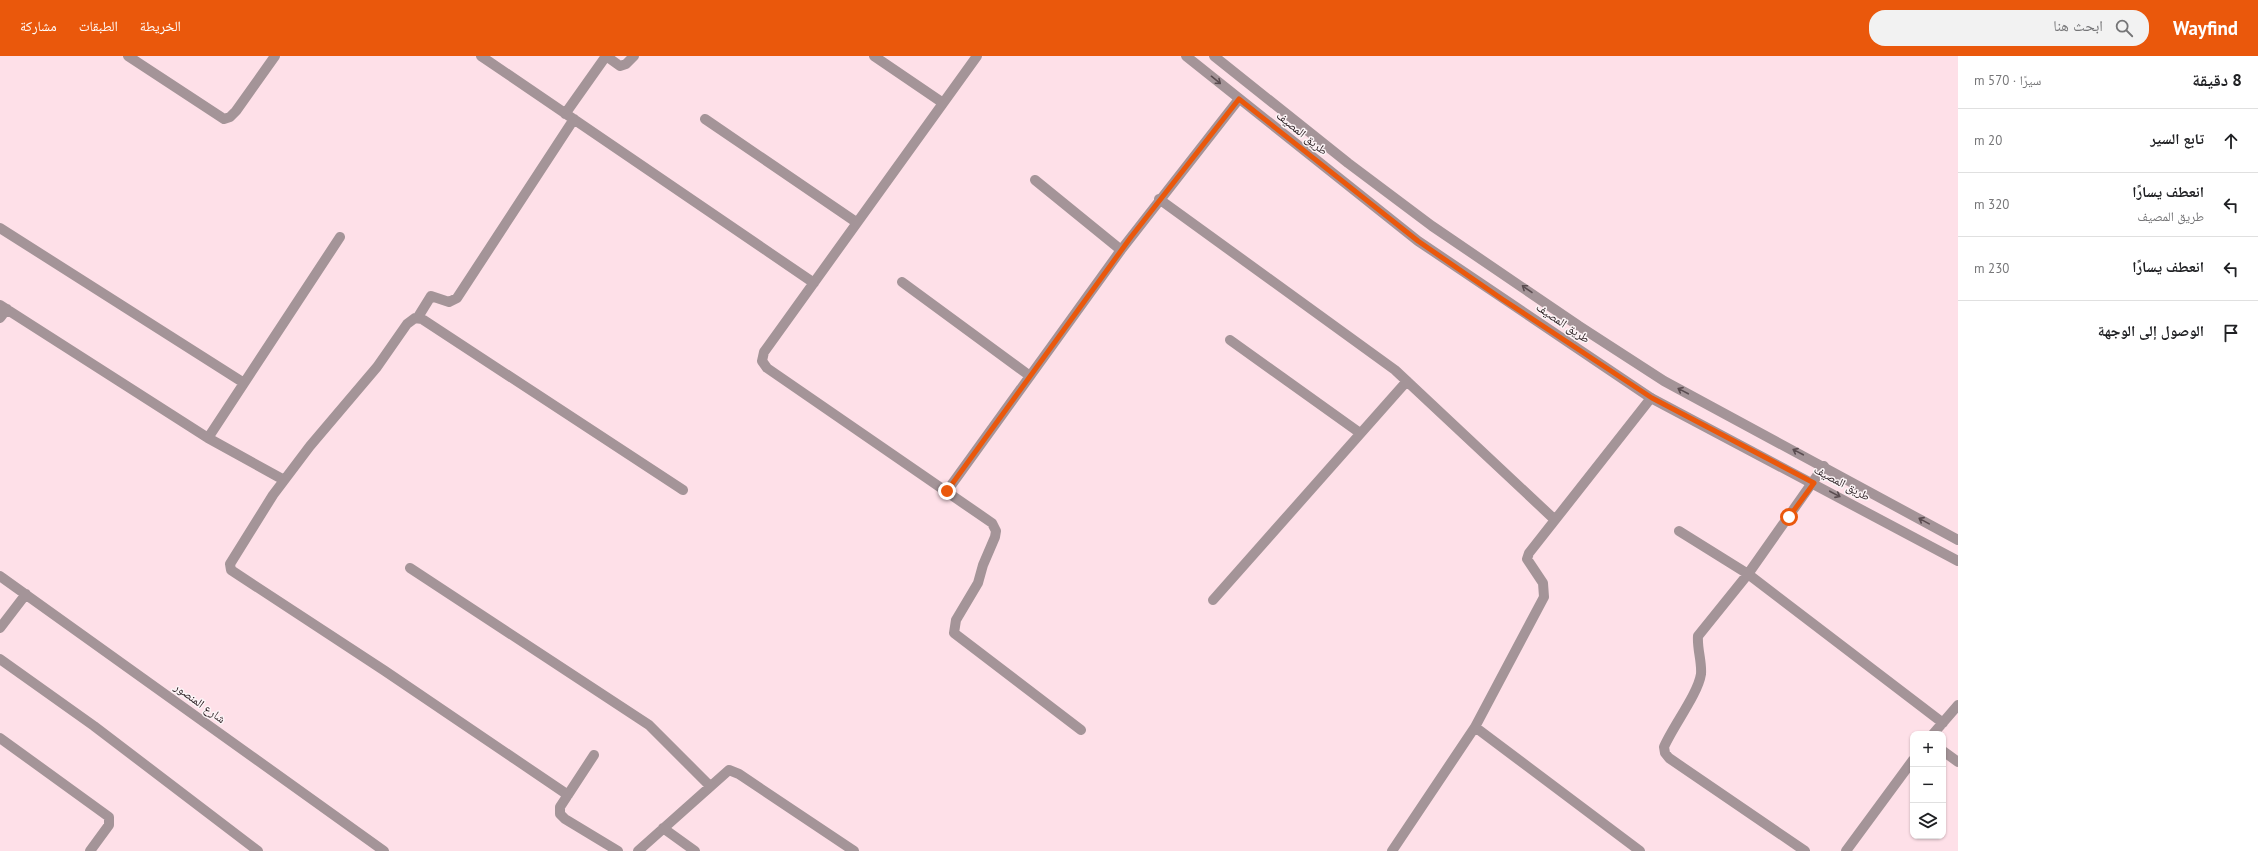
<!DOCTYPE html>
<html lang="ar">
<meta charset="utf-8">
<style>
:root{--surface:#fff;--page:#f2f2f2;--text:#202124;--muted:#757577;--line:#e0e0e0;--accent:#ea580c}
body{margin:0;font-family:"PT Sans","Noto Naskh Arabic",sans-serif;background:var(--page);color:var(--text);direction:rtl}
.controls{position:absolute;right:12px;bottom:12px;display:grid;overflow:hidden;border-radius:8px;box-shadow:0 1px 3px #0004}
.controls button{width:36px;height:36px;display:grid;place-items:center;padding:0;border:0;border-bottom:1px solid var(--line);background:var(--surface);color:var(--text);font:20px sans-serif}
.stop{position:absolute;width:12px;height:12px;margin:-9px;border:3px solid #ea580c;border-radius:50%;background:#fff}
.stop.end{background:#ea580c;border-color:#fff;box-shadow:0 1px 4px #0008}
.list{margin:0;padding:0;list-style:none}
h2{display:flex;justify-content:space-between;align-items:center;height:52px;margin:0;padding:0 16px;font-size:17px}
h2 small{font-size:13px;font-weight:400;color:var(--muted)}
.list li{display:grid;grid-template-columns:26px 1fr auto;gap:12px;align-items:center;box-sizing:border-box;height:64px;padding:0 16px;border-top:1px solid var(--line)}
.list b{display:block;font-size:15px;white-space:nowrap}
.list p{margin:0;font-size:13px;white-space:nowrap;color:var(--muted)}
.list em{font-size:13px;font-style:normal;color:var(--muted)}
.icon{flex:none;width:22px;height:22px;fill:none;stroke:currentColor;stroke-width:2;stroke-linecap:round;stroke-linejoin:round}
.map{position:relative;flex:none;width:1958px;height:795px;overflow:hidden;direction:ltr}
header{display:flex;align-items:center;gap:24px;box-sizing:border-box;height:56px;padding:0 20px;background:var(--accent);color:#fff}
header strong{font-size:19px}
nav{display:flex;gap:22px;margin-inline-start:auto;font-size:14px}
.search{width:280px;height:36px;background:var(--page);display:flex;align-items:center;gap:10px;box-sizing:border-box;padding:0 14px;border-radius:16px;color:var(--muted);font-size:15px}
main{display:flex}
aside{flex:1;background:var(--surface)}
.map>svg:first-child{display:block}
</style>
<header>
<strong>Wayfind</strong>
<div class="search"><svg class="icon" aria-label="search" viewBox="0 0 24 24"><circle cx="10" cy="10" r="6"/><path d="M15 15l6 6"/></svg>ابحث هنا</div>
<nav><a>الخريطة</a><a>الطبقات</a><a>مشاركة</a></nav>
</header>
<main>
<aside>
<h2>8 دقيقة<small>سيرًا · 570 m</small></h2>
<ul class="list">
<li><svg class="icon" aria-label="ahead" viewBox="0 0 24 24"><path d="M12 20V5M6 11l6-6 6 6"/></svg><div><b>تابع السير</b></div><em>20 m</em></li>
<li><svg class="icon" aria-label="left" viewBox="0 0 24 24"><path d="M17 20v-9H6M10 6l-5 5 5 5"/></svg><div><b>انعطف يسارًا</b><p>طريق المصيف</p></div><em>320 m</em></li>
<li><svg class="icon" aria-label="left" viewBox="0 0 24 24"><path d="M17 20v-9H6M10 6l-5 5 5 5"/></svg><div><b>انعطف يسارًا</b></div><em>230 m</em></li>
<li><svg class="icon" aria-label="arrive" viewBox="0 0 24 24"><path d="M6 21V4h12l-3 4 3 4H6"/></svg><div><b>الوصول إلى الوجهة</b></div></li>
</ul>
</aside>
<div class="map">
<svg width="1958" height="795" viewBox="0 0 1958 795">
<rect width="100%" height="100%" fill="#fee0e8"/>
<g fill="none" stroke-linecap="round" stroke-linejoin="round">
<path stroke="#a49498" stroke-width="10" d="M 128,0 L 224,63 L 230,61 L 236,55 L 275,0
M 481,0 L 814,227
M 606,0 L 620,10 L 626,8 L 634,0
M 874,0 L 943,47
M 977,0 L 764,296 L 762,305 L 767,312 L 992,467 L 996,475 L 995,481 L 983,509 L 978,527 L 956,564 L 954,577 L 1081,674
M 565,58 L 606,0
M 705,63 L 856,166
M 1035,124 L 1121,194
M 1159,143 L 1395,314 L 1554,463
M 0,172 L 244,327
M 902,226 L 1030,320
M 0,249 L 208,382 L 340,181
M 418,261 L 431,240 L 449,246 L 457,242 L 574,63
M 0,262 L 7,253
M 1230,284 L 1360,377
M 208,382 L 284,424
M 947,435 L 1121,194 L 1239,43
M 1679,475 L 1748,518 L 1943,667
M 410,512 L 649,669 L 710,730
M 0,520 L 384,795
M 1213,544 L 1407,325
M 0,572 L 26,538
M 0,603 L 94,670 L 258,795
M 1933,678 L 1958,649
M 0,682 L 109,761 L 109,769 L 90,795
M 1943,695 L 1958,706
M 594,699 L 560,751 L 560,758 L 565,763 L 618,795
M 568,739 L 385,615 L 234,516 L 231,514 L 230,508 L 273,439 L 310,390 L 377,311 L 407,268 L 415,262 L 422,263 L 683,434
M 663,772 L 695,795
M 638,795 L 729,714 L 739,718 L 854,795
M 1392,795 L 1475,671
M 1640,795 L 1475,671 L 1544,541 L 1543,527 L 1527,503 L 1529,497 L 1651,342
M 1805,795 L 1669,702 L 1665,697 L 1664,691 C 1673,670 1698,638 1701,618 C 1702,605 1697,593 1698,580 L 1748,518 L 1824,410
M 1846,795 L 1913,704"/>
<path stroke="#a49498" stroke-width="10" d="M 1186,0 L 1418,185 L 1651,342 L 1958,505
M 1214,0 L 1348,107 L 1432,170 L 1579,270 L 1664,325 L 1958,484"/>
</g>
<defs><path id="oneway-shaft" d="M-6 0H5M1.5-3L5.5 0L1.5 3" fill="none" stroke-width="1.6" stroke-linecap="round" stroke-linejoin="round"/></defs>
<g stroke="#5a4c50">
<use href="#oneway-shaft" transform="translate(1216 24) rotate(39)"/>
<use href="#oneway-shaft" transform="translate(1527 233) rotate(-145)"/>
<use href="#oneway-shaft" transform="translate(1683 335) rotate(-152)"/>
<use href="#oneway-shaft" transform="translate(1798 396) rotate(-152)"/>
<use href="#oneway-shaft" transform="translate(1835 438) rotate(28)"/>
<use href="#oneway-shaft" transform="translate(1924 465) rotate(-151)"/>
</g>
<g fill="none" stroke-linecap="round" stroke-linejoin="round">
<path stroke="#ea580c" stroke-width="5" d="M 947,435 L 1131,181 L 1239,43 L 1418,185 L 1502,243 L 1652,342 L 1814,427 L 1789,461"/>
</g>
<g text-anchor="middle" stroke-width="3" stroke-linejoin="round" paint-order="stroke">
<g font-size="12" fill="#291c20" stroke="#fcf4f6">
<text transform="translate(1302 77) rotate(39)" y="4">طريق المصيف</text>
<text transform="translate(1563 267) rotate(34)" y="4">طريق المصيف</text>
<text transform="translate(1842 427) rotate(28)" y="4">طريق المصيف</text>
<text transform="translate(200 647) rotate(36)" y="4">شارع المنصور</text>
</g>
</g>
</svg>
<div class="controls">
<button>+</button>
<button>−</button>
<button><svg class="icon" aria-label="layers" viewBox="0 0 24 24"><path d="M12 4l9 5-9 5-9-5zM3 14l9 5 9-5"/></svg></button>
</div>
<div class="stop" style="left:1789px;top:461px"></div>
<div class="stop end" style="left:947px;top:435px"></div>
</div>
</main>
